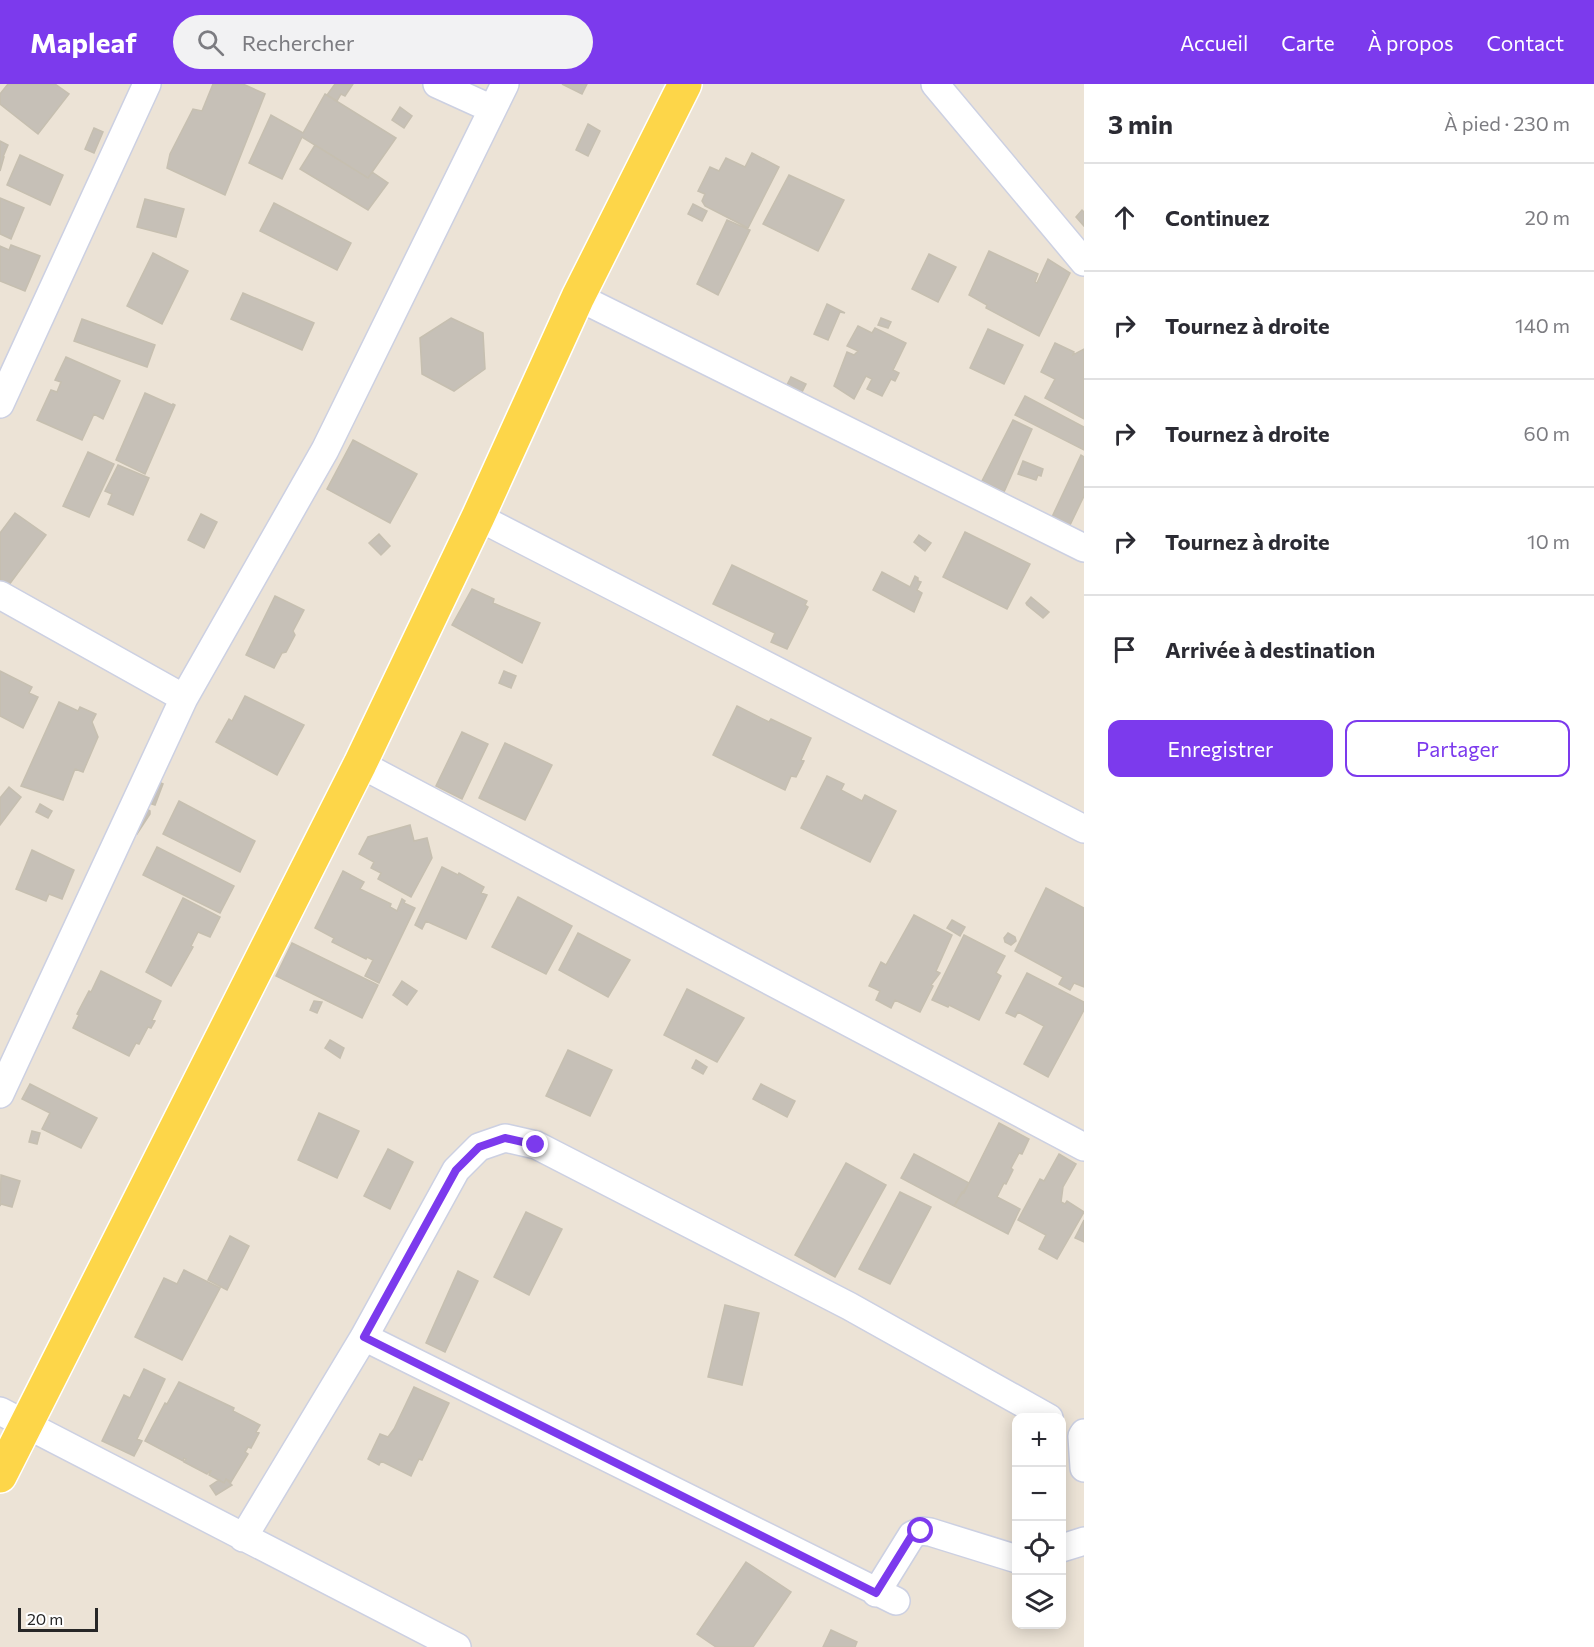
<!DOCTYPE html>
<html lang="fr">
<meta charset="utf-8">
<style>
:root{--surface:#fff;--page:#f2f2f3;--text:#2b2b33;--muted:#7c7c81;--line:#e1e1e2;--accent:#7c3aed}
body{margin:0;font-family:Commissioner,sans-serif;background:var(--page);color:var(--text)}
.controls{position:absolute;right:18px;bottom:18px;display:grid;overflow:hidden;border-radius:12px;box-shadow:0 3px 15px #0003}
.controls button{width:54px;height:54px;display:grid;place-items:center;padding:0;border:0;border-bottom:2px solid var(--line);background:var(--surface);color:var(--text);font:30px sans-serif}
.scale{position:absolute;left:18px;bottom:15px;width:80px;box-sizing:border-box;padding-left:6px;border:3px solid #272727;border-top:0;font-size:16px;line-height:21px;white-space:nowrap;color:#272727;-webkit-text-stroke:4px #fff;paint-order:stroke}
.stop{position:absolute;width:18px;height:18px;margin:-14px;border:4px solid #7c3aed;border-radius:50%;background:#fff}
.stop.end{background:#7c3aed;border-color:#fff;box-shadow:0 2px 6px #0008}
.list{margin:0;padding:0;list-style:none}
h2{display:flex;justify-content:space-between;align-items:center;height:78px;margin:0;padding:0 24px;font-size:26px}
h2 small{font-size:20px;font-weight:400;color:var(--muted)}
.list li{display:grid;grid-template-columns:39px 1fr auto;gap:18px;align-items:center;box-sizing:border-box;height:108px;padding:0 24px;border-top:2px solid var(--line)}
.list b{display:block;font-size:22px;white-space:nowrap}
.list em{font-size:20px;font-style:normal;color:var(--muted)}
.actions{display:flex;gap:12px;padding:18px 24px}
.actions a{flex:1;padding:14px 0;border:2px solid var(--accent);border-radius:12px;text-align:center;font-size:21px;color:var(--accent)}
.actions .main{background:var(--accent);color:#fff}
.icon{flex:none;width:33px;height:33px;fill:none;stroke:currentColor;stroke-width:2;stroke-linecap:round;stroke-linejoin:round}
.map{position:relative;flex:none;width:1084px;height:1563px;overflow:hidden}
header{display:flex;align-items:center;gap:36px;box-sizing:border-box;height:84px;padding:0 30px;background:var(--accent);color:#fff}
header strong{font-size:28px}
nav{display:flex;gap:33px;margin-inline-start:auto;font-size:21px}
.search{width:420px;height:54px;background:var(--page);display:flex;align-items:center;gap:15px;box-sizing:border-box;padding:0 21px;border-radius:33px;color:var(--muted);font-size:22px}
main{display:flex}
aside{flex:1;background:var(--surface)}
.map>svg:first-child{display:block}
</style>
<header>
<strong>Mapleaf</strong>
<div class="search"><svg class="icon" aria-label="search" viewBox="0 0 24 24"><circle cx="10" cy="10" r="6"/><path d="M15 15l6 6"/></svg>Rechercher</div>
<nav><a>Accueil</a><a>Carte</a><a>À propos</a><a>Contact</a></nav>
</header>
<main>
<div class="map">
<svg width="1084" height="1563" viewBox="0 0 1084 1563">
<rect width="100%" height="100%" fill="#ece3d6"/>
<path fill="#c6c0b7" stroke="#c6bfb0" stroke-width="1.5" d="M 8,0 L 55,0 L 69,10 L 38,50 L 0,20 L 0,10 Z
M 213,0 L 243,0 L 265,10 L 225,111 L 167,84 L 170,70 L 193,25 L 202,27 Z
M 335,0 L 353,0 L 345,12 L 341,10 L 337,17 L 327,11 Z
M 562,0 L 587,0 L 582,10 Z
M 325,10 L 396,54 L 368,94 L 302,53 L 282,95 L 249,79 L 271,31 L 303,49 Z
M 400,23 L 412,32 L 404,44 L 392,36 Z
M 588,40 L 600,47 L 588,72 L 576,66 Z
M 94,44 L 103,48 L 94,69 L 85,65 Z
M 0,57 L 8,61 L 3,73 L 4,73 L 0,87 Z
M 315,61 L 368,94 L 372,88 L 388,99 L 368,126 L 300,85 Z
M 752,69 L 779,83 L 748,144 L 705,122 L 702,117 L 705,110 L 698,107 L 710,83 L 719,87 L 726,74 L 745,83 Z
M 20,71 L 63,91 L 50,121 L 7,101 Z
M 789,91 L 844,116 L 818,167 L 763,140 Z
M 0,114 L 24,124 L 11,155 L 0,150 Z
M 145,115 L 184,125 L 176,153 L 137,143 Z
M 274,119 L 351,159 L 337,186 L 260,147 Z
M 693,120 L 707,127 L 702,137 L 688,130 Z
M 1082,126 L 1084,128 L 1084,142 L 1076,133 Z
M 727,136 L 750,146 L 718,211 L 697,200 Z
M 11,161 L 40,172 L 25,207 L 0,197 L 0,162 L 9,166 Z
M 989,167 L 1038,190 L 1035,198 L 1037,199 L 1048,175 L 1070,189 L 1039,252 L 986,224 L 987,221 L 969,211 Z
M 153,169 L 188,187 L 162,240 L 127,222 Z
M 929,170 L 956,183 L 938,218 L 912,205 Z
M 243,209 L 314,239 L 302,266 L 231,235 Z
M 827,220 L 845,229 L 840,228 L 828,256 L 814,250 Z
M 451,234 L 483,249 L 485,285 L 454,307 L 422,290 L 420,254 Z
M 881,234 L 891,238 L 888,244 L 878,241 Z
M 82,235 L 155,261 L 147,283 L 74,257 Z
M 858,242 L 872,249 L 875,244 L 906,259 L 893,286 L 899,289 L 895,297 L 891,295 L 882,312 L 867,305 L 872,295 L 866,292 L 854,315 L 834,302 L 847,268 L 854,271 L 858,267 L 847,262 Z
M 988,245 L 1023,261 L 1004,300 L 970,284 Z
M 1055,259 L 1074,268 L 1073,271 L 1084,265 L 1084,335 L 1045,314 L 1055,295 L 1041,288 Z
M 66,273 L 120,297 L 103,335 L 94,330 L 82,356 L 37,336 L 51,306 L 57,308 L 61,298 L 55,296 Z
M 791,293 L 806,300 L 802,308 L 787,301 Z
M 145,309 L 172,321 L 173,320 L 175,321 L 145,390 L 116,376 Z
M 1025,312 L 1084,343 L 1084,366 L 1015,331 Z
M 1013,336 L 1032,345 L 1004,408 L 982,397 Z
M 353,356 L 417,390 L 390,439 L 327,405 Z
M 88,368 L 114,380 L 89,433 L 63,422 Z
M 1081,371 L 1084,373 L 1084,412 L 1070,441 L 1052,433 Z
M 1023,377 L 1043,385 L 1041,392 L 1038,391 L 1036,396 L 1018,390 Z
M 118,381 L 149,394 L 133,431 L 108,420 L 112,410 L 105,407 Z
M 15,429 L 46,451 L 6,505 L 0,500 L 0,449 Z
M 201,430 L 217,438 L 204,464 L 188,456 Z
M 965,448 L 1030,480 L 1007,525 L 943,493 Z
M 379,450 L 390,462 L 381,471 L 369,459 Z
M 919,451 L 931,459 L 925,467 L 914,458 Z
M 732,481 L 807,517 L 805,521 L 808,523 L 787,565 L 771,558 L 775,549 L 713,520 Z
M 882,488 L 910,503 L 915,492 L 918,494 L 918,497 L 921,498 L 917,506 L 922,509 L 914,528 L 873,506 Z
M 472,505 L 494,515 L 493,519 L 540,539 L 522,579 L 452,541 Z
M 275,512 L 304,526 L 293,547 L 295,551 L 286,568 L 282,569 L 274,584 L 246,571 Z
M 1031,513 L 1049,528 L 1043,534 L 1027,521 L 1026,519 Z
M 0,587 L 32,603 L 29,609 L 38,613 L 23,644 L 0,632 Z
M 504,587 L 516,592 L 511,604 L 499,599 Z
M 245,612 L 304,641 L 277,691 L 216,658 L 229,635 L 232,637 Z
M 59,618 L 78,627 L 80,623 L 96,630 L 92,638 L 98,653 L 83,688 L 75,685 L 63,716 L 21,702 Z
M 737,622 L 769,638 L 771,635 L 811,654 L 801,676 L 804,677 L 796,693 L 791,692 L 785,706 L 713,671 Z
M 462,648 L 488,660 L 462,715 L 436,702 Z
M 505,659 L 552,681 L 525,736 L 479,714 Z
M 827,692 L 844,700 L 841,706 L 862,717 L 865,711 L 896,727 L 870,778 L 801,744 Z
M 154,696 L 163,700 L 155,721 L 146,718 Z
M 9,703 L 21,713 L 0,741 L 0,714 Z
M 179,717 L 255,757 L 240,788 L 163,750 Z
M 40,720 L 52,727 L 48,734 L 36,728 Z
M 147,725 L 150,727 L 150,730 L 137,750 L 129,744 Z
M 410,741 L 414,757 L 427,754 L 432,774 L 411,813 L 378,795 L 381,789 L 371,784 L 374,778 L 359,770 L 368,753 Z
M 157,763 L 234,802 L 220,829 L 143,791 Z
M 32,766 L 74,786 L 62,815 L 49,810 L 46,817 L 16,805 Z
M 442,783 L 458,791 L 459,789 L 484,803 L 481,809 L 487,811 L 466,855 L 426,837 L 422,845 L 415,841 Z
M 343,787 L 364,798 L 360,805 L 391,820 L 390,823 L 397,827 L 402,815 L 405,817 L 404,819 L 415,824 L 379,899 L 365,892 L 373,876 L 367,873 L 366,875 L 332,858 L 334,854 L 315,844 Z
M 1046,804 L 1084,824 L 1084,903 L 1074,899 L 1070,906 L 1059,900 L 1063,893 L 1015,867 Z
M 518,813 L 572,842 L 546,890 L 492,863 Z
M 183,814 L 220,833 L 210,853 L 198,848 L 191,862 L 193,863 L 171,902 L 146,888 Z
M 914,831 L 952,851 L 936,887 L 940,889 L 931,901 L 933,902 L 920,928 L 895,916 L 891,924 L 876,916 L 880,907 L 869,902 L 881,878 L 886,881 Z
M 952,836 L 965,843 L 960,852 L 947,844 Z
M 578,849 L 630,876 L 608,913 L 559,886 Z
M 1008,849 L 1015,853 L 1016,857 L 1011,861 L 1005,858 L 1004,854 Z
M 964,851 L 1005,872 L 996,889 L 1001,892 L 979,936 L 949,921 L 948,923 L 932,916 Z
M 292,859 L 378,901 L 362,934 L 276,892 Z
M 101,887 L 161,917 L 152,936 L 155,937 L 151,944 L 148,943 L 139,960 L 136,959 L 129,972 L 73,944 L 79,931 L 77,930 L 89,907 L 91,908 Z
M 1027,889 L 1084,918 L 1084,926 L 1048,993 L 1024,980 L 1044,942 L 1018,928 L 1015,933 L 1006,929 Z
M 402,897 L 417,907 L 407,921 L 393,911 Z
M 687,905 L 744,934 L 717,978 L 664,951 Z
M 314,917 L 322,918 L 317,929 L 310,926 Z
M 330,956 L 344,964 L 340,974 L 325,964 Z
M 568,966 L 612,986 L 590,1032 L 546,1012 Z
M 696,976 L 707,983 L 703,990 L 692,984 Z
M 30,1000 L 97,1034 L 81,1064 L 42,1045 L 50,1029 L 22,1015 Z
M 761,1000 L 795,1017 L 787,1033 L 753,1015 Z
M 319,1029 L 359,1047 L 337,1094 L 298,1076 Z
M 999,1039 L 1029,1055 L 1022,1070 L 1019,1069 L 1011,1084 L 1013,1086 L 1006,1100 L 1004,1099 L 997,1113 L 1020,1125 L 1008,1150 L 954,1122 L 962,1108 L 964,1109 Z
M 32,1047 L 40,1049 L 37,1060 L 29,1058 Z
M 388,1065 L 413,1078 L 390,1125 L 364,1112 Z
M 914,1070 L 969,1099 L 954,1122 L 901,1094 Z
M 1059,1070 L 1076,1080 L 1063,1103 L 1061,1118 L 1065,1120 L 1067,1117 L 1084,1128 L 1057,1175 L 1039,1165 L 1046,1151 L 1018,1136 L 1040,1095 L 1044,1097 Z
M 846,1079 L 886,1101 L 835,1193 L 795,1171 Z
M 1,1091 L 20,1097 L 12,1123 L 1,1120 L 0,1122 Z
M 900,1108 L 931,1123 L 890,1200 L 859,1185 Z
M 526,1128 L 562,1145 L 529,1211 L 494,1193 Z
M 1084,1136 L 1084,1158 L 1075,1154 Z
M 230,1152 L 249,1162 L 227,1206 L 208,1196 Z
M 184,1186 L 220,1204 L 182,1276 L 135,1253 L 164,1194 L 177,1200 Z
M 458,1187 L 478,1197 L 445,1268 L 426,1259 Z
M 725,1221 L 759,1229 L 742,1301 L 708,1293 Z
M 144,1285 L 165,1295 L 137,1355 L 142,1357 L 134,1372 L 102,1357 L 124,1311 L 130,1314 Z
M 179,1298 L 234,1324 L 233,1327 L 260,1341 L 256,1348 L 259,1349 L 251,1364 L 248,1363 L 245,1368 L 248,1370 L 231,1398 L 226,1395 L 224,1399 L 209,1391 L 211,1387 L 210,1387 L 207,1390 L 184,1378 L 186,1375 L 184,1374 L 183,1377 L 145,1357 L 165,1319 L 167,1320 Z
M 414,1303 L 449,1319 L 422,1376 L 419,1375 L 411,1392 L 381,1377 L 379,1381 L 368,1375 L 380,1350 L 388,1353 L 394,1345 Z
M 226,1395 L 232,1401 L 216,1411 L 210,1402 L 219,1396 L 224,1399 Z
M 746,1478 L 791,1508 L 753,1563 L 716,1563 L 697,1550 Z
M 831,1546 L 857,1558 L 855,1563 L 823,1563 Z"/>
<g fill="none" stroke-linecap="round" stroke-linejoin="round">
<defs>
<path id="minor" d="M 437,0 L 492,25
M 935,0 L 1084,178
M 578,213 L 1084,464
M 0,320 L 147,0
M 478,433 L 1084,745
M 0,511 L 184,614
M 360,680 L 1084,1063
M 0,1010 L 184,614 L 325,366 L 505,0
M 364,1253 L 896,1517
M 0,1327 L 457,1563
M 1084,1349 L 1082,1352 L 1084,1384
M 243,1454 L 364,1253 L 456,1086 L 479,1063 L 505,1054 L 536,1061 L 849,1222 L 1049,1334
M 1062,1464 L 1084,1457
M 876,1509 L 912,1451 L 921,1447 L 930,1448 L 1017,1475"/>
<path id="major" d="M 0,1392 L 360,680 L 478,433 L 578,213 L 685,0"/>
</defs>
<use href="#minor" stroke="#ccd0e2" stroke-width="30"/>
<use href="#major" stroke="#fff" stroke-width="36"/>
<use href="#minor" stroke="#fff" stroke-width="27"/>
<use href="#major" stroke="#fdd649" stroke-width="33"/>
</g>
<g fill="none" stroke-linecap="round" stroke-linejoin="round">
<path stroke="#7c3aed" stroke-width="8" d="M 536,1061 L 505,1054 L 479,1063 L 456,1086 L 364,1253 L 876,1509 L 912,1451 L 921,1447"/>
</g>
</svg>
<div class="controls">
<button>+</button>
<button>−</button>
<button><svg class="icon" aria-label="locate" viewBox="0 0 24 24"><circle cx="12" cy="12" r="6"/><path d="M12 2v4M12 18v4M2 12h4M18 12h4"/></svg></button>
<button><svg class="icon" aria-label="layers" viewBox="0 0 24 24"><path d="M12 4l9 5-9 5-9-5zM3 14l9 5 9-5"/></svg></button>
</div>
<div class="scale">20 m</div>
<div class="stop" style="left:921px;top:1447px"></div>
<div class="stop end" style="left:536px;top:1061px"></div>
</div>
<aside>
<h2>3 min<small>À pied · 230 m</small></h2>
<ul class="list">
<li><svg class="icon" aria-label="ahead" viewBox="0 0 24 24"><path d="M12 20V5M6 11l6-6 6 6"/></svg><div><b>Continuez</b></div><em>20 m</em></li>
<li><svg class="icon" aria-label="right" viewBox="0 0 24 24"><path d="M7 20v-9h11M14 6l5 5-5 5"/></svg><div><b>Tournez à droite</b></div><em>140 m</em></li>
<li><svg class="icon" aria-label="right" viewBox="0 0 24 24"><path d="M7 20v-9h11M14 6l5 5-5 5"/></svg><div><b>Tournez à droite</b></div><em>60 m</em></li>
<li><svg class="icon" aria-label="right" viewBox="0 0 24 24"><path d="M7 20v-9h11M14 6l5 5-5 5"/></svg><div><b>Tournez à droite</b></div><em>10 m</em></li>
<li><svg class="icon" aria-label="arrive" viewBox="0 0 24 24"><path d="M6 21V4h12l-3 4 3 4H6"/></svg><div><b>Arrivée à destination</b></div></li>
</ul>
<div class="actions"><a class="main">Enregistrer</a><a>Partager</a></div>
</aside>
</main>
